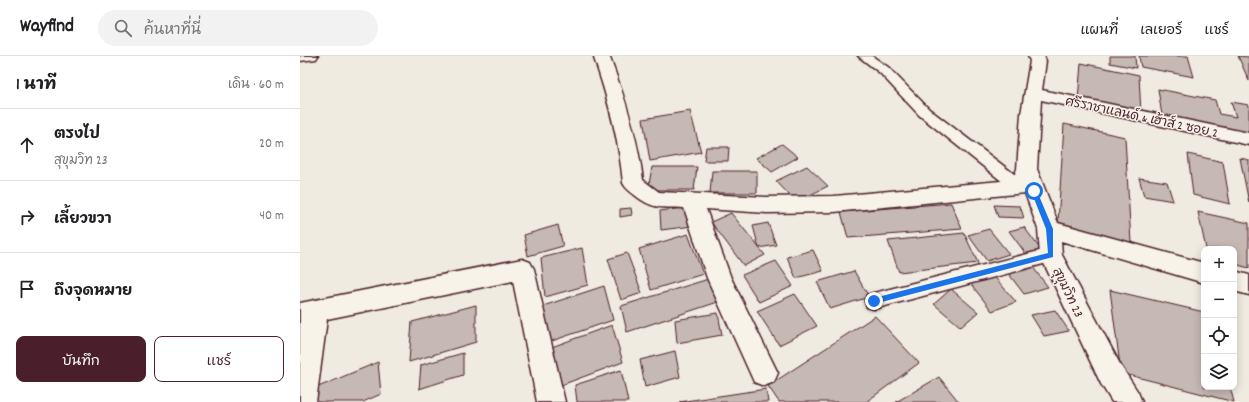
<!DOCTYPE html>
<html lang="th">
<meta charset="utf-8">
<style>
:root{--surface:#fff;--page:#f2f2f2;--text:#202124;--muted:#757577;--line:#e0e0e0;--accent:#4a1f2b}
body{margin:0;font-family:Dekko,"Playpen Sans Thai",sans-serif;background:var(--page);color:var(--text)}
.controls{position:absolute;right:12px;bottom:12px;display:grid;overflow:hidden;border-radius:8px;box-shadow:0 2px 10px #0003}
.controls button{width:36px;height:36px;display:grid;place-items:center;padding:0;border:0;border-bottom:1px solid var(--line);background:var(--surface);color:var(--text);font:20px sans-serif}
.stop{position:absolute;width:12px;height:12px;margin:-9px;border:3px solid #1a73e8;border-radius:50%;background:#fff}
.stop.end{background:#1a73e8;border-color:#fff;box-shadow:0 1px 4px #0008}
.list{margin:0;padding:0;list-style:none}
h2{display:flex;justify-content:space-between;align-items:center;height:52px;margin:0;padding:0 16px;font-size:17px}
h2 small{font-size:13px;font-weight:400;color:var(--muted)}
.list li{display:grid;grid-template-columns:26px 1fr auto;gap:12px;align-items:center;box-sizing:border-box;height:72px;padding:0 16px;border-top:1px solid var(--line)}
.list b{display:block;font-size:15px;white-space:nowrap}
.list p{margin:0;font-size:13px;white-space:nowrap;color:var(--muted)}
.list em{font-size:13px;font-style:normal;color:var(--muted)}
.actions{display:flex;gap:8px;padding:12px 16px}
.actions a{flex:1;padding:9px 0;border:1px solid var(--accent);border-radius:8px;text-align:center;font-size:14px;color:var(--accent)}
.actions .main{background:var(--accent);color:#fff}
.icon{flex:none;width:22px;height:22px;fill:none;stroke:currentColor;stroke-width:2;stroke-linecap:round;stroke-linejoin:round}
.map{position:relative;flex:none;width:949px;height:346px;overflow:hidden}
header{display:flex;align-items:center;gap:24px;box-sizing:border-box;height:56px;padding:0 20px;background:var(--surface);border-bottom:1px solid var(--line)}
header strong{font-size:19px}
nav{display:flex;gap:22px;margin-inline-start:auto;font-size:14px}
.search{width:280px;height:36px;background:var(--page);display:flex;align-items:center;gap:10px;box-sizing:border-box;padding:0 14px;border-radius:22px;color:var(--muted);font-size:15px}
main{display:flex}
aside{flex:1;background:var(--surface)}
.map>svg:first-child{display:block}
</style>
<header>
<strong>Wayfind</strong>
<div class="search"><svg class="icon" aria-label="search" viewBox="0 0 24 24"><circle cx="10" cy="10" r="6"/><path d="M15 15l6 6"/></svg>ค้นหาที่นี่</div>
<nav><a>แผนที่</a><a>เลเยอร์</a><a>แชร์</a></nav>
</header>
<main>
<aside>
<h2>1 นาที<small>เดิน · 60 m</small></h2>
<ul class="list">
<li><svg class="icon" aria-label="ahead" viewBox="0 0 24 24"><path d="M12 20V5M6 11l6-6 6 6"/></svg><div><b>ตรงไป</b><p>สุขุมวิท 23</p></div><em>20 m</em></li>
<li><svg class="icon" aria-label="right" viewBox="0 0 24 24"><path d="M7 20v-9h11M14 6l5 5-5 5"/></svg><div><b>เลี้ยวขวา</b></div><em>40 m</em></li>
<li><svg class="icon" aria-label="arrive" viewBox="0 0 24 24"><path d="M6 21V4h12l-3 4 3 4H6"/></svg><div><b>ถึงจุดหมาย</b></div></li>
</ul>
<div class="actions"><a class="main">บันทึก</a><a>แชร์</a></div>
</aside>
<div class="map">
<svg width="949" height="346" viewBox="0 0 949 346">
<rect width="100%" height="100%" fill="#f0ebe0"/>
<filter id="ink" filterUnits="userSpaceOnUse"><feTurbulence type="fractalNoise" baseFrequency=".025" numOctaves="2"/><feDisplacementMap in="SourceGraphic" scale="8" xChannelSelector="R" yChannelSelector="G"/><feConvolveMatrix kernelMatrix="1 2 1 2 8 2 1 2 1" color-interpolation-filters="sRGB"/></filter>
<g filter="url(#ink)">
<path fill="#c6b8b3" stroke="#4a1f2b" d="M 810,0 L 835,0 L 836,12 L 810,7 Z
M 839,0 L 888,0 L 894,21 L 841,11 Z
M 938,0 L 949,1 L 949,25 Z
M 781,7 L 839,19 L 841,58 L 778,44 Z
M 858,33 L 915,44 L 919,58 L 936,61 L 931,46 L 949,49 L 949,78 L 862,60 Z
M 390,55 L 401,96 L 350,105 L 343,63 Z
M 764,68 L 825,81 L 831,187 L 758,167 Z
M 482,88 L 498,101 L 472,116 L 456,102 Z
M 406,91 L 429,91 L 428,105 L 404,105 Z
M 888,98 L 923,106 L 930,148 L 893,139 Z
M 940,102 L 949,104 L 949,147 Z
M 507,110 L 528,130 L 496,146 L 476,125 Z
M 352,111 L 397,111 L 394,134 L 348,134 Z
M 412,115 L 457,115 L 457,137 L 410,137 Z
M 839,122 L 867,126 L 873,145 L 844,140 Z
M 651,147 L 662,173 L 548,182 L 541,156 Z
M 694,149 L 720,150 L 724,162 L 698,161 Z
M 390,151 L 393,170 L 361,174 L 360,155 Z
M 331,152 L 332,159 L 320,161 L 320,153 Z
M 898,156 L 949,167 L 949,212 L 934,208 L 934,193 L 906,193 Z
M 431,157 L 465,199 L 444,210 L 411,166 Z
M 468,167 L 476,189 L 459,192 L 453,170 Z
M 258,169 L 263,190 L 228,200 L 224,179 Z
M 724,171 L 741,194 L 726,198 L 709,175 Z
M 689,173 L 709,198 L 687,205 L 668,179 Z
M 664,177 L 678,207 L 599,216 L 588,185 Z
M 388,178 L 403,218 L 351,234 L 339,193 Z
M 282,192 L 288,229 L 245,241 L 241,202 Z
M 513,194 L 523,215 L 496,222 L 487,201 Z
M 327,197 L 342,237 L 321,244 L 308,203 Z
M 476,205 L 493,230 L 459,246 L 442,219 Z
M 732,210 L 748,231 L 724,238 L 708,217 Z
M 554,215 L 569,241 L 530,253 L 517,226 Z
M 692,218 L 716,246 L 692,255 L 670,227 Z
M 415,221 L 424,244 L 327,276 L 321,250 Z
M 304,230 L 313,264 L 249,286 L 243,250 Z
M 651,233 L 678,256 L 661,271 L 634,248 Z
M 810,234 L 904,256 L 904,331 L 930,331 L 934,346 L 821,317 Z
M 495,238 L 517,270 L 479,289 L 457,255 Z
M 176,249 L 176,286 L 109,306 L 112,266 Z
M 755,254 L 769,275 L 744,280 L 731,259 Z
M 418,257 L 422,279 L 377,287 L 375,264 Z
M 575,260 L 619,307 L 566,346 L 479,346 L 468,330 Z
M 312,269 L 323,306 L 256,331 L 249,292 Z
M 375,295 L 380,321 L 345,331 L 340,304 Z
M 163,297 L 163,319 L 119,333 L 121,309 Z
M 78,306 L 81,338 L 63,346 L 11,346 L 11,334 Z
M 321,314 L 328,346 L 277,346 L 275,329 Z
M 639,321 L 659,346 L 596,346 Z
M 466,333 L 468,346 L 379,346 Z"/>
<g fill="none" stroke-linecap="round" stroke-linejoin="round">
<defs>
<path id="service" d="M 558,0 L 572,0 L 588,11 L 629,53 L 726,127 L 728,131 L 726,135 L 720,137 L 714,135 L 619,59 L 580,17 Z
M 751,192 L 757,194 L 760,199 L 757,204 L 751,206 L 574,253 L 567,251 L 565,245 L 567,239 L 574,237 Z"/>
<path id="minor" d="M 0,0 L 18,0 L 16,3 L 0,5 Z
M 295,0 L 309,0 L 310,2 C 325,42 338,82 343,124 L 359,136 L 467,141 L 534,140 L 712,124 L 717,113 L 721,58 L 730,5 L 728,0 L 744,0 L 746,5 L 742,34 L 949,77 L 949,89 L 741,44 L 737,113 L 758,167 L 904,207 L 904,227 L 761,185 L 762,199 L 821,310 L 838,336 L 842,346 L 812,346 L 801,328 L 740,199 L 738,173 L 725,137 L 534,156 L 467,157 L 406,153 L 431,222 L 478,317 L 474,326 L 464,330 L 454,326 L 407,222 L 384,152 C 363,151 354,154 336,140 C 331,136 326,133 323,127 C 319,84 308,43 294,2 Z
M 222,203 L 230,206 L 234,213 L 265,346 L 237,346 L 213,225 L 27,263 L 16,346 L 0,346 L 0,247 Z
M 934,215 L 949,219 L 949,239 L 934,235 Z"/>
</defs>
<use href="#service" stroke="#4a1f2b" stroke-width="3"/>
<use href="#minor" stroke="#4a1f2b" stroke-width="3"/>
<use href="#service" fill="#f7f3e8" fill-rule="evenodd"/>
<use href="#minor" fill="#f7f3e8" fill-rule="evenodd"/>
</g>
</g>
<path fill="#1a73e8" d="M 734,133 L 737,135 L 753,173 L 753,201 L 574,248 L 572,247 L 572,243 L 574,242 L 748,197 L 746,173 L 731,135 Z"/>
<g text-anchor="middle" stroke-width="3" stroke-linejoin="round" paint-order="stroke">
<g font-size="13" fill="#4a1f2b" stroke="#f7f3e8">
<text transform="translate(842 60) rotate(12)" y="5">ศรีราชาแลนด์ &amp; เฮ้าส์ 2 ซอย 2</text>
<text transform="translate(769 236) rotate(64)" y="5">สุขุมวิท 23</text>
</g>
</g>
</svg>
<div class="controls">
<button>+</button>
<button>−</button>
<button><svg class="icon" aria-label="locate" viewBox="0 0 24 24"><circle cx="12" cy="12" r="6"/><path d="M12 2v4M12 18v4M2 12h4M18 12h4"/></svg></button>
<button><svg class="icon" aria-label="layers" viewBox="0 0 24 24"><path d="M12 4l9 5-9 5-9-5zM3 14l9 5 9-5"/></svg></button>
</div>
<div class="stop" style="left:734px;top:135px"></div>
<div class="stop end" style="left:574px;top:245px"></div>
</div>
</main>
